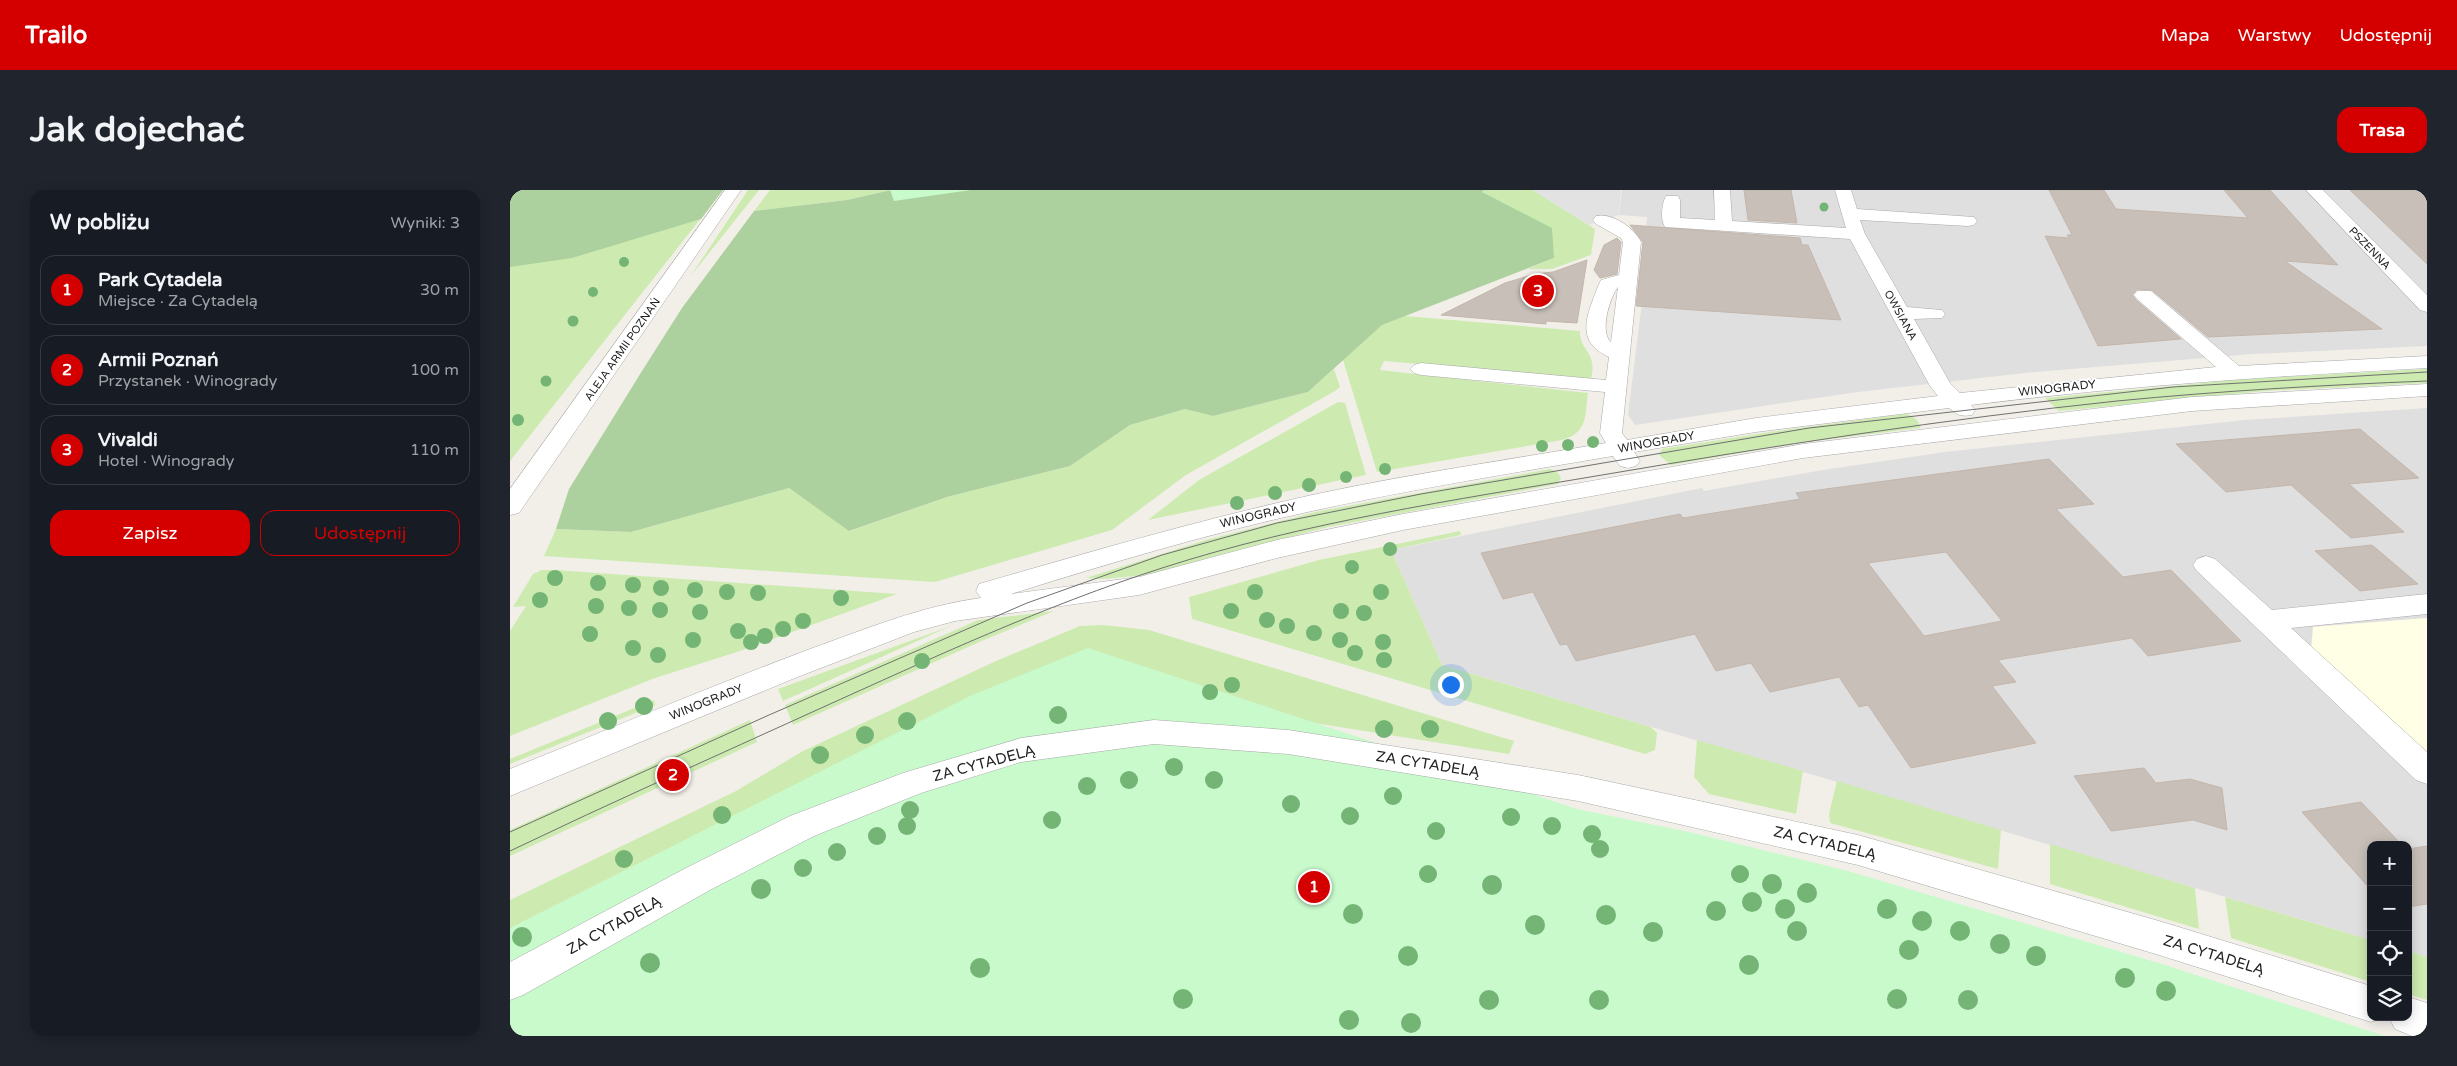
<!DOCTYPE html>
<html lang="pl">
<meta charset="utf-8">
<style>
:root{--surface:#171b24;--page:#20242c;--text:#f1f3f6;--muted:#9ea1a6;--line:#363941;--accent:#d40000}
body{margin:0;font-family:"Varela Round",sans-serif;background:var(--page);color:var(--text)}
.controls{position:absolute;right:15px;bottom:15px;display:grid;overflow:hidden;border-radius:10px;box-shadow:0 2px 12px #0003}
.controls button{width:45px;height:45px;display:grid;place-items:center;padding:0;border:0;border-bottom:1px solid var(--line);background:var(--surface);color:var(--text);font:25px sans-serif}
.you{position:absolute;left:940px;top:494px;width:18px;height:18px;margin:-12px;border:4px solid #fff;border-radius:50%;background:#1a73e8;box-shadow:0 0 0 8px #1a73e833}
.badge{display:grid;place-items:center;width:32px;height:32px;border-radius:50%;background:var(--accent);color:#fff;font-size:16px;font-weight:700}
.pin{position:absolute;translate:-50% -50%;border:2px solid #fff;box-shadow:0 1px 5px #0006}
.list{margin:0;padding:0;list-style:none}
h2{display:flex;justify-content:space-between;align-items:center;height:65px;margin:0;padding:0 20px;font-size:21px}
h2 small{font-size:16px;font-weight:400;color:var(--muted)}
.list li{display:grid;grid-template-columns:32px 1fr auto;gap:15px;align-items:center;box-sizing:border-box;height:70px;margin:0 10px 10px;padding:0 10px;border:1px solid var(--line);border-radius:15px}
.list b{display:block;font-size:19px;white-space:nowrap}
.list p{margin:0;font-size:16px;white-space:nowrap;color:var(--muted)}
.list em{font-size:16px;font-style:normal;color:var(--muted)}
.actions{display:flex;gap:10px;padding:15px 20px}
.actions a{flex:1;padding:11px 0;border:1px solid var(--accent);border-radius:15px;text-align:center;font-size:18px;color:var(--accent)}
.actions .main{background:var(--accent);color:#fff}
.icon{flex:none;width:28px;height:28px;fill:none;stroke:currentColor;stroke-width:2;stroke-linecap:round;stroke-linejoin:round}
.map{position:relative;flex:none;width:1917px;height:846px;overflow:hidden;border-radius:15px}
header{display:flex;align-items:center;gap:30px;box-sizing:border-box;height:70px;padding:0 25px;background:var(--accent);color:#fff}
header strong{font-size:24px}
nav{display:flex;gap:28px;margin-inline-start:auto;font-size:18px}
.intro{display:flex;align-items:center;justify-content:space-between;box-sizing:border-box;height:120px;padding:0 30px}
h1{margin:0;font-size:35px}
.button{padding:12px 22px;border-radius:15px;background:var(--accent);color:#fff;font-size:18px;font-weight:700}
main{display:flex;gap:30px;padding:0 30px}
aside{flex:1;background:var(--surface);border-radius:15px;box-shadow:0 2px 12px #0003}
.map>svg:first-child{display:block}
</style>
<header>
<strong>Trailo</strong>
<nav><a>Mapa</a><a>Warstwy</a><a>Udostępnij</a></nav>
</header>
<div class="intro"><h1>Jak dojechać</h1><a class="button">Trasa</a></div>
<main>
<aside>
<h2>W pobliżu<small>Wyniki: 3</small></h2>
<ul class="list">
<li><span class="badge">1</span><div><b>Park Cytadela</b><p>Miejsce · Za Cytadelą</p></div><em>30 m</em></li>
<li><span class="badge">2</span><div><b>Armii Poznań</b><p>Przystanek · Winogrady</p></div><em>100 m</em></li>
<li><span class="badge">3</span><div><b>Vivaldi</b><p>Hotel · Winogrady</p></div><em>110 m</em></li>
</ul>
<div class="actions"><a class="main">Zapisz</a><a>Udostępnij</a></div>
</aside>
<div class="map">
<svg width="1917" height="846" viewBox="0 0 1917 846">
<rect width="100%" height="100%" fill="#f2efe9"/>
<path fill="#e0dfdf" d="M 1112,0 L 1917,0 L 1917,156 L 1743,164 L 1525,182 L 1348,202 L 1125,235 L 1118,225 L 1131,120 L 1137,27 L 1109,25 Z
M 1917,218 L 1917,428 L 1803,437 L 1917,564 L 1917,767 L 1898,761 L 1898,655 L 1861,655 L 1861,750 L 932,475 L 881,360 L 1192,298 L 1194,301 L 1313,280 L 1435,262 L 1735,230 Z"/>
<path fill="#ffffe5" d="M 1917,428 L 1917,564 L 1801,460 L 1803,437 Z"/>
<path fill="#cdebb0" d="M 0,0 L 213,0 L 0,271 Z
M 238,0 L 249,0 L 180,87 Z
M 260,0 L 381,0 L 337,10 L 244,21 Z
M 974,0 L 1023,0 L 1085,39 L 1081,65 L 1042,79 L 1018,79 L 1044,68 L 972,2 Z
M 895,126 L 1070,141 C 1069,161 1088,161 1081,189 L 874,171 L 870,180 L 1078,203 C 1075,225 1078,243 1052,250 L 867,282 L 833,170 L 871,135 Z
M 824,179 L 830,197 L 825,201 L 676,285 L 602,340 L 425,392 L 34,366 L 46,339 L 121,342 L 279,298 L 340,341 L 437,307 L 560,276 L 620,235 L 675,219 L 703,226 L 798,202 Z
M 1917,179 L 1917,193 L 1755,201 L 1549,221 L 1535,208 L 1736,189 Z
M 828,212 L 835,213 L 856,285 L 638,330 L 689,290 Z
M 1396,224 C 1404,227 1409,229 1410,238 L 1287,253 L 1161,275 L 1149,265 L 1152,259 L 1274,240 Z
M 1040,279 L 1048,283 L 1051,288 L 1048,294 L 818,337 L 705,366 L 646,384 L 593,389 L 576,388 L 696,350 L 810,321 Z
M 950,341 L 951,345 L 881,360 L 932,475 L 1141,537 L 1147,543 L 1145,560 L 1135,564 L 682,429 L 679,407 L 809,370 Z
M 32,380 L 45,380 L 387,404 L 230,461 L 145,488 L 0,546 L 0,441 L 16,416 L 3,417 L 23,384 Z
M 544,421 L 474,450 L 283,535 L 275,515 L 468,430 Z
M 593,435 L 639,440 L 1004,551 L 999,564 L 703,517 L 0,772 L 0,710 L 226,601 L 293,561 L 486,471 L 570,436 Z
M 441,436 L 273,511 L 268,499 Z
M 144,510 L 145,515 L 0,574 L 0,569 Z
M 240,530 L 247,552 L 0,666 L 0,640 Z
M 1187,550 L 1293,581 L 1286,624 L 1199,604 L 1184,587 Z
M 1327,591 L 1491,640 L 1488,679 L 1320,633 L 1319,624 Z
M 1540,654 L 1685,698 L 1689,739 L 1540,694 Z
M 1715,707 L 1861,750 L 1861,792 L 1721,748 Z
M 1898,761 L 1917,767 L 1917,810 L 1898,804 Z"/>
<path fill="#add19e" d="M 0,0 L 213,0 L 191,29 L 62,68 L 0,77 Z
M 381,0 L 974,0 L 972,2 L 1042,38 L 1044,68 L 872,135 L 798,202 L 703,226 L 675,219 L 620,235 L 560,276 L 437,307 L 339,341 L 279,298 L 121,342 L 46,339 L 59,299 L 132,181 L 172,118 L 244,21 L 337,10 Z"/>
<path fill="#c8facc" d="M 380,0 L 461,0 L 384,11 Z
M 578,458 L 1067,619 L 1179,642 L 1338,681 L 1652,774 L 1875,846 L 0,846 L 0,738 L 460,506 Z"/>
<path fill="#e2e2e2" d="M 1023,0 L 1111,0 L 1109,25 L 1079,35 Z"/>
<path fill="#c7bfb8" stroke="#c4b6ab" fill-rule="evenodd" d="M 1234,0 L 1281,0 L 1287,33 L 1238,30 Z
M 1539,0 L 1594,0 L 1606,19 L 1738,28 L 1714,0 L 1760,0 L 1828,75 L 1775,71 L 1872,139 L 1698,147 L 1642,100 L 1627,99 L 1622,105 L 1626,110 L 1671,149 L 1588,156 L 1535,46 L 1559,48 L 1557,45 L 1562,45 Z
M 1840,0 L 1917,0 L 1917,74 Z
M 1120,35 L 1290,48 L 1292,55 L 1298,55 L 1331,130 L 1126,116 L 1133,52 Z
M 1107,48 L 1111,52 L 1107,84 L 1090,88 L 1084,80 L 1094,55 Z
M 1077,70 L 1067,133 L 1036,131 L 1036,134 L 931,125 L 995,93 L 1025,84 L 1043,82 Z
M 1850,239 L 1909,288 L 1839,294 L 1894,342 L 1841,348 L 1781,295 L 1716,302 L 1666,254 Z
M 1539,269 L 1584,314 L 1546,319 L 1613,387 L 1661,380 L 1731,451 L 1638,466 L 1622,448 L 1488,470 L 1506,492 L 1482,496 L 1526,553 L 1401,578 L 1358,515 L 1349,517 L 1329,487 L 1260,502 L 1241,473 L 1206,481 L 1185,444 L 1066,471 L 1057,454 L 1050,455 L 1023,402 L 993,409 L 971,363 L 1170,324 L 1173,328 L 1290,309 L 1286,303 ZM 1436,362 L 1492,431 L 1414,446 L 1358,373 Z
M 1862,355 L 1908,394 L 1850,401 L 1805,361 Z
M 1634,578 L 1646,593 L 1680,589 L 1712,598 L 1717,640 L 1683,630 L 1601,641 L 1564,586 Z
M 1851,612 L 1892,655 L 1861,655 L 1861,700 L 1792,622 Z
M 1917,656 L 1917,714 L 1898,717 L 1898,659 Z"/>
<g fill="none" stroke-linecap="round" stroke-linejoin="round">
<defs>
<path id="minor" d="M 215,0 L 231,0 L 9,323 L 0,325 L 0,299 Z
M 1204,0 L 1220,0 L 1222,31 L 1336,38 L 1325,0 L 1341,0 L 1347,19 L 1464,27 L 1467,31 L 1464,35 L 1458,36 L 1350,30 L 1355,44 L 1397,117 L 1432,120 L 1435,124 L 1432,128 L 1404,129 L 1440,193 L 1450,203 L 1706,177 L 1627,109 L 1624,105 L 1627,101 L 1641,101 L 1729,176 L 1917,166 L 1917,178 C 1765,186 1613,196 1461,215 L 1465,220 L 1462,225 C 1451,227 1447,225 1439,218 L 1246,242 L 1124,262 L 1130,271 L 1126,276 L 1118,278 L 1110,276 L 1103,266 C 1003,283 902,299 802,321 C 700,343 600,373 501,404 L 629,387 L 767,350 L 893,324 L 1293,254 L 1682,207 L 1917,194 L 1917,206 L 1682,221 L 1293,268 L 893,340 L 767,368 L 629,405 L 445,431 L 404,442 L 285,488 L 0,606 L 0,579 C 100,539 199,497 300,459 C 356,439 411,416 471,408 L 466,401 L 469,394 C 580,362 689,330 802,305 C 899,284 998,270 1096,253 L 1090,243 L 1095,202 L 911,185 L 904,183 L 900,179 L 904,175 L 911,173 L 1096,190 L 1099,167 C 1063,151 1078,123 1089,94 L 1091,90 L 1109,85 L 1113,52 L 1111,48 L 1086,34 L 1083,30 L 1086,26 C 1101,22 1125,38 1131,52 L 1112,243 L 1117,250 L 1246,228 L 1428,206 L 1420,196 L 1340,49 L 1155,37 C 1150,30 1152,13 1156,6 L 1168,6 L 1170,10 L 1170,28 L 1205,30 ZM 1108,97 L 1101,152 C 1089,142 1100,107 1108,97 Z
M 1796,0 L 1813,0 L 1917,105 L 1917,122 L 1910,120 Z
M 1696,366 L 1705,369 L 1762,420 L 1917,404 L 1917,424 L 1781,438 L 1917,562 L 1917,594 L 1906,590 L 1687,381 L 1683,375 L 1687,369 Z
M 644,530 L 778,540 L 1068,585 L 1348,645 L 1649,731 L 1861,796 L 1861,827 L 1874,827 L 1861,832 L 1649,765 L 1348,675 L 1068,611 L 778,564 L 644,554 L 511,572 L 411,603 L 304,646 L 200,700 L 13,805 L 0,810 L 0,772 L 176,678 L 280,626 L 393,583 L 511,548 Z
M 1898,807 L 1917,813 L 1917,846 L 1902,846 L 1885,839 L 1879,827 L 1898,827 Z"/>
</defs>
<use href="#minor" stroke="#a9a9a9" stroke-width="1"/>
<use href="#minor" fill="#fff" fill-rule="evenodd"/>
<path stroke="#707070" stroke-width="1" d="M 0,642 L 259,525 L 517,413 L 652,365 L 767,333 L 911,304 L 1299,238 L 1663,197 L 1917,182
M 0,661 C 102,612 206,566 309,519 C 422,468 534,416 652,378 C 795,332 944,310 1092,285 C 1263,256 1435,229 1607,211 C 1710,201 1814,195 1917,191"/>
</g>
<g fill="#74b475">
<circle cx="1314" cy="17" r="4.5"/>
<circle cx="114" cy="72" r="5"/>
<circle cx="83" cy="102" r="5"/>
<circle cx="63" cy="131" r="5.5"/>
<circle cx="36" cy="191" r="5.5"/>
<circle cx="8" cy="230" r="6"/>
<circle cx="1083" cy="252" r="6"/>
<circle cx="1058" cy="255" r="6"/>
<circle cx="1032" cy="256" r="6"/>
<circle cx="875" cy="279" r="6"/>
<circle cx="836" cy="287" r="6"/>
<circle cx="799" cy="295" r="7"/>
<circle cx="765" cy="303" r="7"/>
<circle cx="727" cy="313" r="7"/>
<circle cx="880" cy="359" r="7"/>
<circle cx="842" cy="377" r="7"/>
<circle cx="45" cy="388" r="8"/>
<circle cx="88" cy="393" r="8"/>
<circle cx="123" cy="395" r="8"/>
<circle cx="151" cy="398" r="8"/>
<circle cx="185" cy="400" r="8"/>
<circle cx="217" cy="402" r="8"/>
<circle cx="745" cy="402" r="8"/>
<circle cx="871" cy="402" r="8"/>
<circle cx="248" cy="403" r="8"/>
<circle cx="331" cy="408" r="8"/>
<circle cx="30" cy="410" r="8"/>
<circle cx="86" cy="416" r="8"/>
<circle cx="119" cy="418" r="8"/>
<circle cx="150" cy="420" r="8"/>
<circle cx="721" cy="421" r="8"/>
<circle cx="831" cy="421" r="8"/>
<circle cx="190" cy="422" r="8"/>
<circle cx="854" cy="423" r="8"/>
<circle cx="757" cy="430" r="8"/>
<circle cx="293" cy="431" r="8"/>
<circle cx="777" cy="436" r="8"/>
<circle cx="273" cy="439" r="8"/>
<circle cx="228" cy="441" r="8"/>
<circle cx="804" cy="443" r="8"/>
<circle cx="80" cy="444" r="8"/>
<circle cx="255" cy="446" r="8"/>
<circle cx="183" cy="450" r="8"/>
<circle cx="830" cy="450" r="8"/>
<circle cx="241" cy="452" r="8"/>
<circle cx="873" cy="452" r="8"/>
<circle cx="123" cy="458" r="8"/>
<circle cx="845" cy="463" r="8"/>
<circle cx="148" cy="465" r="8"/>
<circle cx="874" cy="470" r="8"/>
<circle cx="412" cy="471" r="8"/>
<circle cx="722" cy="495" r="8"/>
<circle cx="700" cy="502" r="8"/>
<circle cx="134" cy="516" r="9"/>
<circle cx="548" cy="525" r="9"/>
<circle cx="98" cy="531" r="9"/>
<circle cx="397" cy="531" r="9"/>
<circle cx="874" cy="539" r="9"/>
<circle cx="920" cy="539" r="9"/>
<circle cx="355" cy="545" r="9"/>
<circle cx="310" cy="565" r="9"/>
<circle cx="664" cy="577" r="9"/>
<circle cx="619" cy="590" r="9"/>
<circle cx="704" cy="590" r="9"/>
<circle cx="577" cy="596" r="9"/>
<circle cx="883" cy="606" r="9"/>
<circle cx="781" cy="614" r="9"/>
<circle cx="400" cy="620" r="9"/>
<circle cx="212" cy="625" r="9"/>
<circle cx="840" cy="626" r="9"/>
<circle cx="1001" cy="627" r="9"/>
<circle cx="542" cy="630" r="9"/>
<circle cx="397" cy="636" r="9"/>
<circle cx="1042" cy="636" r="9"/>
<circle cx="926" cy="641" r="9"/>
<circle cx="1082" cy="644" r="9"/>
<circle cx="367" cy="646" r="9"/>
<circle cx="1090" cy="659" r="9"/>
<circle cx="327" cy="662" r="9"/>
<circle cx="114" cy="669" r="9"/>
<circle cx="293" cy="678" r="9"/>
<circle cx="918" cy="684" r="9"/>
<circle cx="1230" cy="684" r="9"/>
<circle cx="1262" cy="694" r="10"/>
<circle cx="982" cy="695" r="10"/>
<circle cx="251" cy="699" r="10"/>
<circle cx="1297" cy="703" r="10"/>
<circle cx="1242" cy="712" r="10"/>
<circle cx="1275" cy="719" r="10"/>
<circle cx="1377" cy="719" r="10"/>
<circle cx="1206" cy="721" r="10"/>
<circle cx="843" cy="724" r="10"/>
<circle cx="1096" cy="725" r="10"/>
<circle cx="1412" cy="731" r="10"/>
<circle cx="1025" cy="735" r="10"/>
<circle cx="1287" cy="741" r="10"/>
<circle cx="1450" cy="741" r="10"/>
<circle cx="1143" cy="742" r="10"/>
<circle cx="12" cy="747" r="10"/>
<circle cx="1490" cy="754" r="10"/>
<circle cx="1399" cy="760" r="10"/>
<circle cx="898" cy="766" r="10"/>
<circle cx="1526" cy="766" r="10"/>
<circle cx="140" cy="773" r="10"/>
<circle cx="1239" cy="775" r="10"/>
<circle cx="470" cy="778" r="10"/>
<circle cx="1615" cy="788" r="10"/>
<circle cx="1656" cy="801" r="10"/>
<circle cx="673" cy="809" r="10"/>
<circle cx="1387" cy="809" r="10"/>
<circle cx="979" cy="810" r="10"/>
<circle cx="1089" cy="810" r="10"/>
<circle cx="1458" cy="810" r="10"/>
<circle cx="839" cy="830" r="10"/>
<circle cx="901" cy="833" r="10"/>
</g>
<g text-anchor="middle" stroke-width="4" stroke-linejoin="round" paint-order="stroke">
<g font-size="11" fill="#222" stroke="#fff">
<text transform="translate(1860 58) rotate(46)" y="4">PSZENNA</text>
<text transform="translate(1391 125) rotate(61)" y="4">OWSIANA</text>
<text transform="translate(112 159) rotate(-55)" y="4">ALEJA ARMII POZNAŃ</text>
</g>
<g font-size="12" fill="#222" stroke="#fff">
<text transform="translate(1547 198) rotate(-6)" y="4">WINOGRADY</text>
<text transform="translate(1146 252) rotate(-10)" y="4">WINOGRADY</text>
<text transform="translate(748 325) rotate(-13)" y="4">WINOGRADY</text>
<text transform="translate(196 512) rotate(-22)" y="4">WINOGRADY</text>
</g>
<g font-size="15" fill="#222" stroke="#fff">
<text transform="translate(474 573) rotate(-15)" y="5">ZA CYTADELĄ</text>
<text transform="translate(918 574) rotate(9)" y="5">ZA CYTADELĄ</text>
<text transform="translate(1315 653) rotate(13)" y="5">ZA CYTADELĄ</text>
<text transform="translate(104 735) rotate(-29)" y="5">ZA CYTADELĄ</text>
<text transform="translate(1704 765) rotate(17)" y="5">ZA CYTADELĄ</text>
</g>
</g>
</svg>
<div class="controls">
<button>+</button>
<button>−</button>
<button><svg class="icon" aria-label="locate" viewBox="0 0 24 24"><circle cx="12" cy="12" r="6"/><path d="M12 2v4M12 18v4M2 12h4M18 12h4"/></svg></button>
<button><svg class="icon" aria-label="layers" viewBox="0 0 24 24"><path d="M12 4l9 5-9 5-9-5zM3 14l9 5 9-5"/></svg></button>
</div>
<div class="you"></div>
<div class="pin badge" style="left:804px;top:697px">1</div>
<div class="pin badge" style="left:163px;top:585px">2</div>
<div class="pin badge" style="left:1028px;top:101px">3</div>
</div>
</main>
